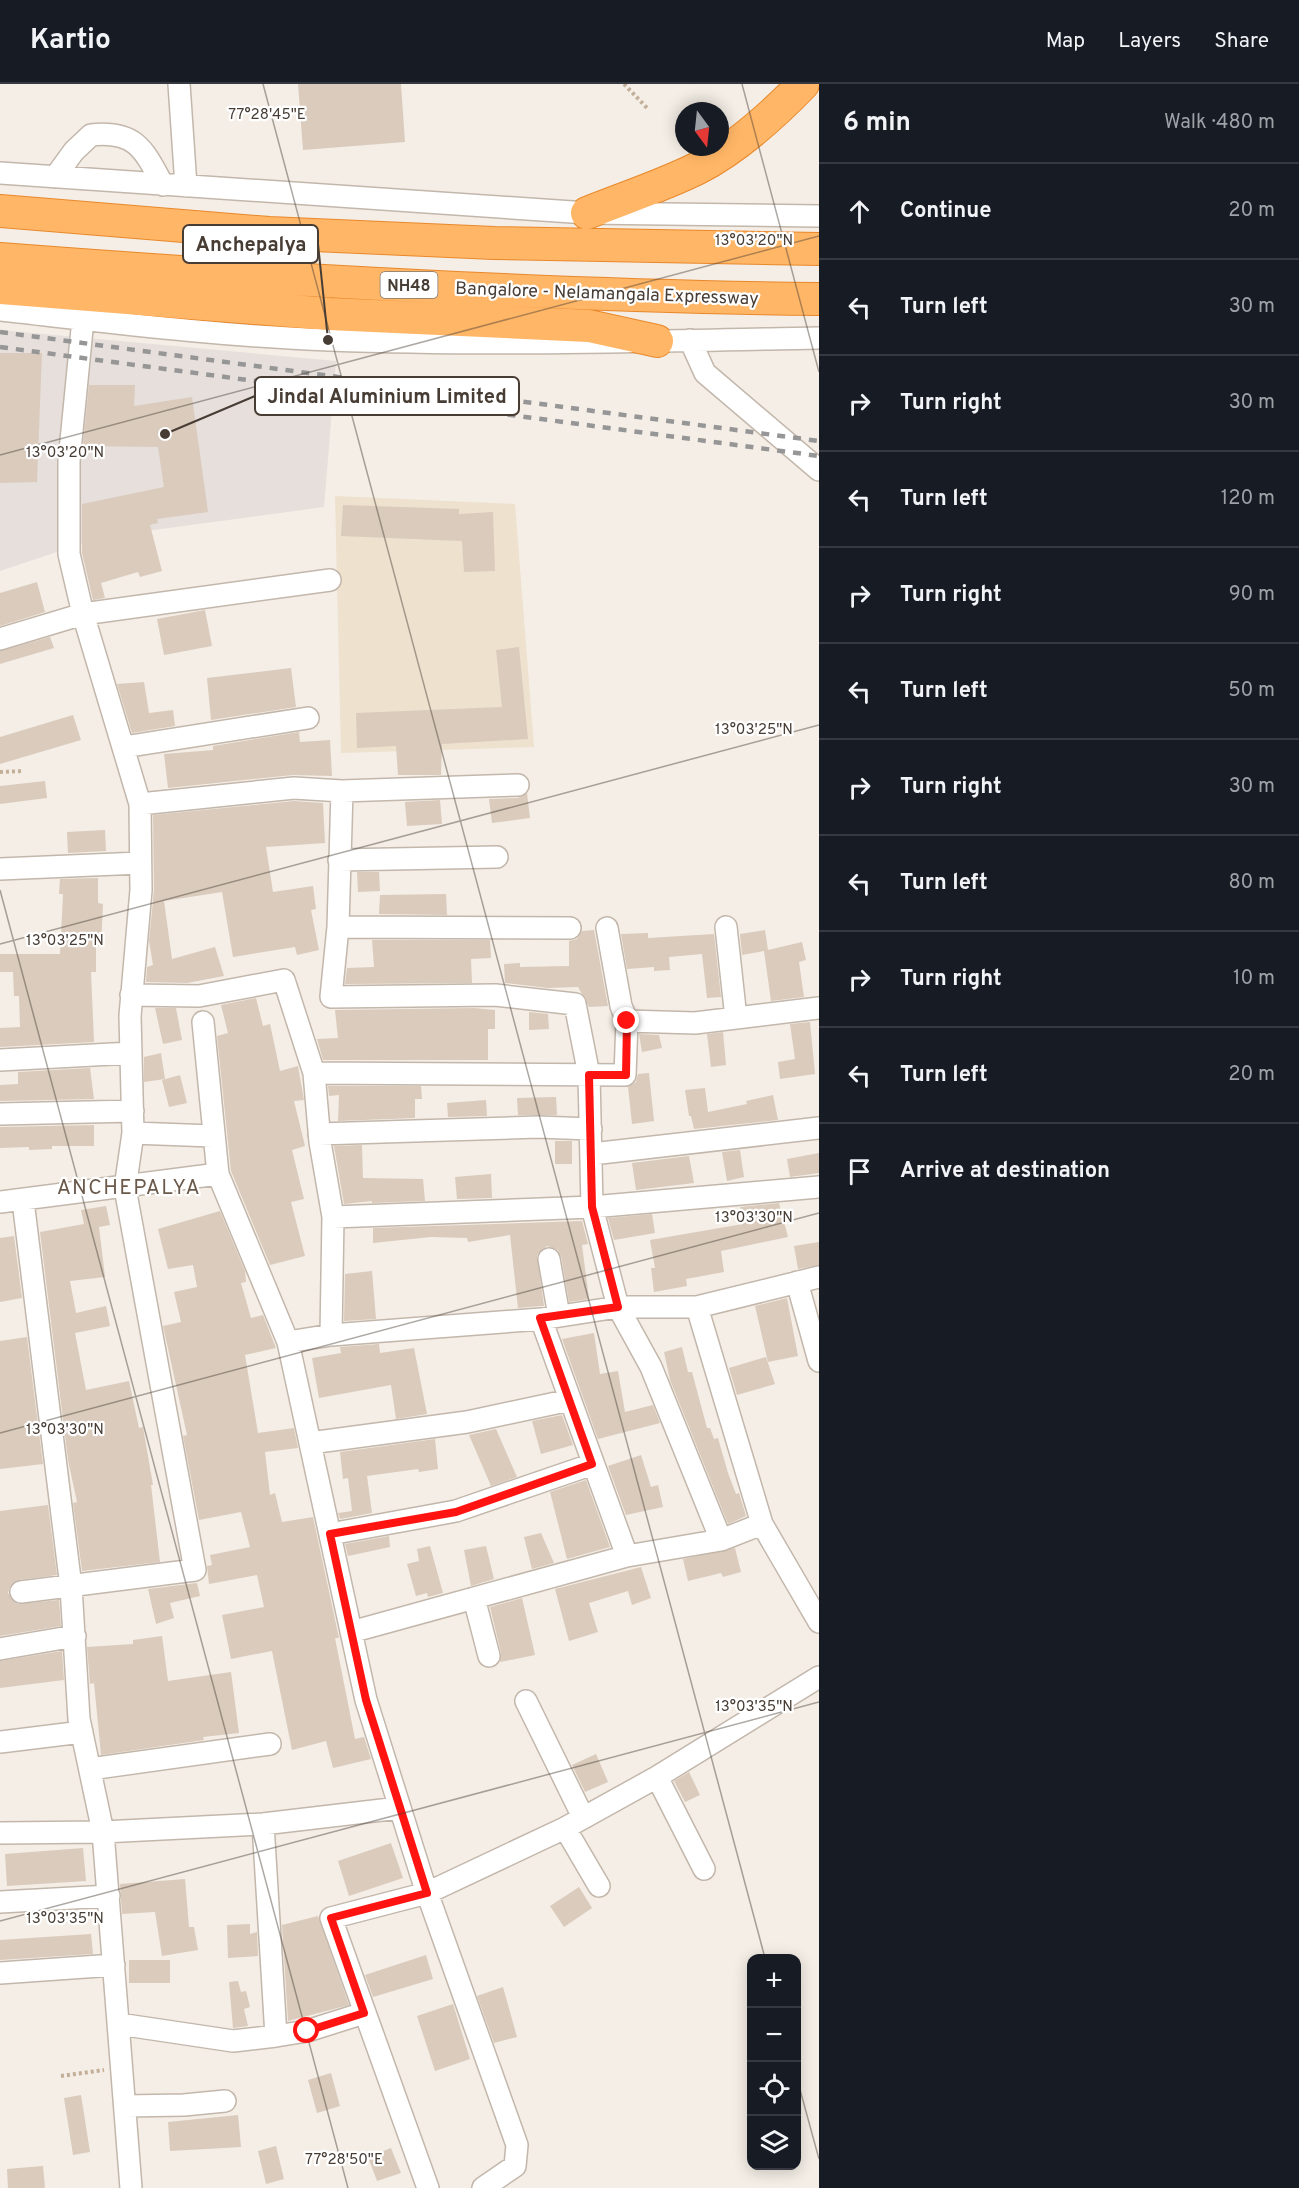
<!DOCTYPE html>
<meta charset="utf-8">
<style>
:root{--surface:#171b24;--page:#242831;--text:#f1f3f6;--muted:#9ea1a6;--line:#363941}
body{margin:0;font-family:Overpass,sans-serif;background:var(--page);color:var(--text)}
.controls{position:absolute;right:18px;bottom:18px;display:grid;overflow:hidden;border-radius:12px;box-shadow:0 3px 15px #0003}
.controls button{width:54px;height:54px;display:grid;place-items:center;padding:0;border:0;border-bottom:2px solid var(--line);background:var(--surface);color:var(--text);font:30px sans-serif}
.compass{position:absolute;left:675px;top:18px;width:54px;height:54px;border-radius:50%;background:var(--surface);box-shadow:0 3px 15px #0003;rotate:165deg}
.stop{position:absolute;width:18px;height:18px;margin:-14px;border:4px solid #ff1412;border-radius:50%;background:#fff}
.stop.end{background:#ff1412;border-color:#fff;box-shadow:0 2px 6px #0008}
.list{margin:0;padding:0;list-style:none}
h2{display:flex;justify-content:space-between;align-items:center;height:78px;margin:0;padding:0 24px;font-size:26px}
h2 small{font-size:20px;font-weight:400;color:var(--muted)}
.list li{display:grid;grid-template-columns:39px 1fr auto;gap:18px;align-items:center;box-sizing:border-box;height:96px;padding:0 24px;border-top:2px solid var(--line)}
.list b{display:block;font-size:22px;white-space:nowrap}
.list em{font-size:20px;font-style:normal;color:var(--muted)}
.icon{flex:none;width:33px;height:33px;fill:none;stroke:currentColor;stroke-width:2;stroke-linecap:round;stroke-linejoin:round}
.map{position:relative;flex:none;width:819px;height:2104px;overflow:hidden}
header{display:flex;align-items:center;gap:36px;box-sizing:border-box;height:84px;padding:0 30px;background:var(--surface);border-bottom:2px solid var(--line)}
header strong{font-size:28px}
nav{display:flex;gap:33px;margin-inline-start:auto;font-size:21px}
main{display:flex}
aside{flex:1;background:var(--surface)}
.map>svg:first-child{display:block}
</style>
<header>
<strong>Kartio</strong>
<nav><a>Map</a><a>Layers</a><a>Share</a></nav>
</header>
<main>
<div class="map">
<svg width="819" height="2104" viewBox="0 0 819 2104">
<rect width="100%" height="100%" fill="#f4eee6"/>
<path fill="#e6dfdb" d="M 0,246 L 336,277 L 324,423 L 102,453 L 0,487 Z"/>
<path fill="#eee1ce" d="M 335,412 L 515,420 L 534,663 L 341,669 Z"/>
<path fill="#dacbbd" d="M 298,0 L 401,0 L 405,58 L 303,66 Z
M 0,269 L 42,269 L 37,398 L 0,399 Z
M 89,301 L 135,301 L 134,322 L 192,313 L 208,428 L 157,435 L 158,439 L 150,441 L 162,487 L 140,493 L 138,488 L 101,499 L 105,514 L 93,516 L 82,469 L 82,420 L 164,403 L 158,363 L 83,362 Z
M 343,421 L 459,425 L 459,430 L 493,428 L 495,487 L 464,488 L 462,457 L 341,452 Z
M 37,498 L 45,528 L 0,542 L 0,509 Z
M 205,526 L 212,562 L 164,571 L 157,535 Z
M 50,553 L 54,564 L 0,580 L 0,567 Z
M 519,563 L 528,655 L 442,660 L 441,691 L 398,691 L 396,662 L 357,664 L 356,629 L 502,623 L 496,566 Z
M 291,584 L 296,623 L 211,636 L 207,594 Z
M 144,598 L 149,629 L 173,626 L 175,642 L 132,649 L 117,600 Z
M 73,631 L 81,656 L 0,680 L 0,653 Z
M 299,648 L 300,658 L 330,656 L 332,692 L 293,691 L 168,704 L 164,670 L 213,666 L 213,662 Z
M 45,697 L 47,714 L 0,720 L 0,702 Z
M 527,709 L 530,734 L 492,739 L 489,715 L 518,714 Z
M 440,716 L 442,740 L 407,742 L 405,718 Z
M 294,717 L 323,719 L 325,759 L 266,763 L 273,808 L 313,802 L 316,825 L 311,826 L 319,866 L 297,871 L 295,863 L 233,873 L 222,808 L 164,817 L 172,875 L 215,863 L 224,892 L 187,899 L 146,898 L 147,883 L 153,881 L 149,857 L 154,806 L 153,731 Z
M 105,746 L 106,767 L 68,769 L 67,748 Z
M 357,788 L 379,788 L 380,807 L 358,808 Z
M 98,794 L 98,819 L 103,820 L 101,863 L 96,862 L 96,888 L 91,888 L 94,958 L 0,963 L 0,944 L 20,943 L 19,912 L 14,912 L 13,888 L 0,888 L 0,870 L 60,870 L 63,810 L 59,810 L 60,795 Z
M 446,810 L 447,831 L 379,830 L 380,811 Z
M 594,846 L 608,922 L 589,923 L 578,903 L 548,904 L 505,899 L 504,880 L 520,879 L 520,883 L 569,882 L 569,857 L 577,855 L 582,847 Z
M 765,846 L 768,866 L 802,858 L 806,876 L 799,878 L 804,913 L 771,917 L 764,867 L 742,871 L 740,850 Z
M 648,849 L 648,854 L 714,850 L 721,913 L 707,914 L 702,870 L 669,873 L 670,886 L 654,887 L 654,883 L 627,885 L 621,850 Z
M 372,856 L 490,856 L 491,874 L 471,875 L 472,899 L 345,900 L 347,884 L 374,883 Z
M 256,914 L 263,942 L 270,940 L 280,987 L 298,982 L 304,1016 L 294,1017 L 305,1062 L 292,1066 L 304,1115 L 291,1118 L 305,1172 L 270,1181 L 231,1087 L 217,952 L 228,949 L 221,921 Z
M 155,924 L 176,924 L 182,956 L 163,960 Z
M 474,924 L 495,926 L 495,945 L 488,945 L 488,976 L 323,976 L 317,955 L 338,954 L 335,926 Z
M 529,928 L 548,930 L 549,945 L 529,946 Z
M 810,938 L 815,990 L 780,995 L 778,978 L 795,975 L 790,940 Z
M 723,948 L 726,981 L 711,983 L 707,950 Z
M 639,950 L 659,951 L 662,964 L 642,968 Z
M 161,969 L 165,995 L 144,998 L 144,973 Z
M 90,984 L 94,1015 L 0,1017 L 0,1001 L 18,1000 L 18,988 Z
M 649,989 L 654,1037 L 632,1040 L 628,1003 L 636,998 L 638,990 Z
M 180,991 L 187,1019 L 169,1023 L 162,996 Z
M 328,1002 L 421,1002 L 422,1015 L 415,1015 L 415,1034 L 338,1037 L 339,1011 L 329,1012 Z
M 705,1004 L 708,1028 L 747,1020 L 746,1017 L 773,1011 L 778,1036 L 694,1045 L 691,1032 L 689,1032 L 685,1006 Z
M 556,1013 L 557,1031 L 518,1031 L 517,1014 Z
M 486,1016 L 487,1032 L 448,1033 L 447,1019 Z
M 94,1041 L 94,1062 L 52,1062 L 52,1065 L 29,1066 L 29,1063 L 0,1064 L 0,1043 Z
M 555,1057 L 572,1057 L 572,1080 L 555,1080 Z
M 362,1061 L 363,1094 L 423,1095 L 425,1117 L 372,1119 L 372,1117 L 344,1120 L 334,1062 Z
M 740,1066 L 744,1093 L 727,1097 L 722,1068 Z
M 819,1069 L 819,1089 L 790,1093 L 787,1075 Z
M 689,1072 L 694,1099 L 636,1106 L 632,1079 Z
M 491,1090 L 492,1114 L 457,1115 L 455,1093 Z
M 779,1119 L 788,1153 L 721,1167 L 724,1188 L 686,1195 L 687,1202 L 654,1208 L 651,1184 L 655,1184 L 650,1156 L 743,1140 L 740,1123 Z
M 106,1122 L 110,1141 L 99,1143 L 105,1193 L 70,1197 L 76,1229 L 106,1222 L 110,1242 L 75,1249 L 86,1306 L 129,1297 L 139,1344 L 143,1343 L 153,1401 L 151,1401 L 160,1478 L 82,1487 L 73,1419 L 77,1418 L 68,1376 L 40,1148 L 84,1140 L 81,1126 Z
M 220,1127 L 245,1187 L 246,1198 L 241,1199 L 251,1234 L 263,1231 L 276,1264 L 245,1271 L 258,1349 L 294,1344 L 298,1364 L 265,1368 L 270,1411 L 275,1409 L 282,1438 L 313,1433 L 339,1554 L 335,1554 L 355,1655 L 364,1653 L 371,1675 L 333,1684 L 326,1657 L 292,1666 L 272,1567 L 231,1575 L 222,1531 L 264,1523 L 257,1491 L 209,1500 L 207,1482 L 212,1481 L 210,1471 L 250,1463 L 241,1428 L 199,1436 L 183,1352 L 187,1351 L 163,1242 L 181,1238 L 174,1208 L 197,1203 L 193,1181 L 168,1185 L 158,1145 Z
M 652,1130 L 655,1149 L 614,1156 L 608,1134 Z
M 582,1137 L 588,1160 L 582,1161 L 589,1215 L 569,1218 L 561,1172 L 558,1166 L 547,1162 L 537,1171 L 544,1222 L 540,1222 L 518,1224 L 510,1151 L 468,1158 L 467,1154 L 431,1153 L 373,1159 L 373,1144 Z
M 14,1152 L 22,1214 L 0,1218 L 0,1154 Z
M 819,1158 L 819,1181 L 798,1185 L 794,1162 Z
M 372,1187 L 376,1235 L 344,1237 L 345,1190 Z
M 787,1214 L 798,1272 L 768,1278 L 755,1222 Z
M 594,1249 L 600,1290 L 618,1287 L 625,1328 L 653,1321 L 660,1339 L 598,1355 L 562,1255 Z
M 27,1253 L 43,1380 L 0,1385 L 0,1257 Z
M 379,1260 L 380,1269 L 414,1264 L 427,1330 L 396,1335 L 391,1301 L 319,1314 L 312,1274 L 341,1269 L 340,1263 Z
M 682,1263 L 688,1288 L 692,1288 L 707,1344 L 710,1344 L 714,1355 L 718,1354 L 728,1389 L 736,1410 L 739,1409 L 746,1432 L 728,1440 L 670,1296 L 664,1268 Z
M 766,1273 L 775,1300 L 737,1311 L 729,1284 Z
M 562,1331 L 573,1361 L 541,1370 L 532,1337 Z
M 496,1345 L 517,1393 L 491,1402 L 469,1351 Z
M 435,1355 L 438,1385 L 419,1388 L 418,1385 L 367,1392 L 372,1429 L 340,1435 L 338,1429 L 352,1427 L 348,1394 L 343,1395 L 340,1368 Z
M 641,1371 L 651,1403 L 658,1401 L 663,1423 L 626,1431 L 608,1382 Z
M 586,1396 L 610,1463 L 567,1475 L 550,1408 Z
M 48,1421 L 57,1491 L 19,1496 L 10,1503 L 8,1509 L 17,1520 L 59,1516 L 61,1542 L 0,1552 L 0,1427 Z
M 541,1449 L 554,1479 L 532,1485 L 524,1453 Z
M 389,1452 L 390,1463 L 348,1472 L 345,1460 Z
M 430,1462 L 443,1509 L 428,1513 L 427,1509 L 416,1512 L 407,1480 L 419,1477 L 417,1465 Z
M 486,1462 L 494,1495 L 471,1502 L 464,1466 Z
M 735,1464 L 741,1488 L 723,1493 L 721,1489 L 688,1497 L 683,1475 Z
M 641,1483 L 651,1514 L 632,1521 L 628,1507 L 589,1519 L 598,1548 L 569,1557 L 555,1505 Z
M 197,1499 L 200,1512 L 170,1519 L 174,1534 L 156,1540 L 148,1505 Z
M 522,1514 L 535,1571 L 500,1578 L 501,1569 L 490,1523 Z
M 162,1552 L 168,1597 L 231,1588 L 239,1649 L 203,1653 L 204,1656 L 101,1671 L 94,1599 L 90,1600 L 87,1563 L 133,1560 L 133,1556 Z
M 62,1567 L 64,1596 L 0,1604 L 0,1577 Z
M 596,1670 L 608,1698 L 585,1708 L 572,1681 Z
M 689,1688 L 700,1711 L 685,1718 L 674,1697 Z
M 391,1759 L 403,1794 L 349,1812 L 338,1777 Z
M 83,1764 L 86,1797 L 7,1802 L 5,1770 Z
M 185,1795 L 189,1843 L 194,1843 L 198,1866 L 162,1872 L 155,1828 L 122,1830 L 120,1800 Z
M 579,1803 L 592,1824 L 564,1843 L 550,1822 Z
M 318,1832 L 349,1921 L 288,1937 L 282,1841 Z
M 250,1840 L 250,1850 L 257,1848 L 258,1872 L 228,1874 L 227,1841 Z
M 91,1850 L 93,1870 L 0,1876 L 0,1856 Z
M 426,1871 L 433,1895 L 373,1913 L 365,1891 Z
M 129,1876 L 170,1876 L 170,1899 L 129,1899 Z
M 238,1897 L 241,1908 L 246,1907 L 250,1923 L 244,1925 L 248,1942 L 233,1944 L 229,1898 Z
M 503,1903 L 517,1953 L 494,1959 L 477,1912 Z
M 453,1920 L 470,1975 L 435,1987 L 417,1932 Z
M 331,1989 L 340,2022 L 317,2029 L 308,1996 Z
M 81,2011 L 90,2068 L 73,2071 L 64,2014 Z
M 238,2031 L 241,2063 L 170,2067 L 168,2038 Z
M 276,2062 L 284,2095 L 266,2100 L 258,2067 Z
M 391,2064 L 401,2089 L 377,2097 L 368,2073 Z
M 43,2082 L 45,2104 L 8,2104 L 7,2085 Z"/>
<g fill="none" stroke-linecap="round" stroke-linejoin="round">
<defs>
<path id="minor" d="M 179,0 L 186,102
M 0,89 L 587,129 L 819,132
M 55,93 L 74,67 L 91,51 C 136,46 144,66 163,101
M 0,226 C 109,238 219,252 330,256 C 493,262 656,257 819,254
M 690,256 L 705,289 L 819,386
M 0,555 L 83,530 L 330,496
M 124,663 L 308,634
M 342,707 L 338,843 L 331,913 L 495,911 L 575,920 L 589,991 L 592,1123 L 618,1223 L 651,1283 L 721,1456
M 140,720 L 294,704 L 342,707 L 518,701
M 339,776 L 497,773
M 0,785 L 140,779
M 338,843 L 570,844
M 726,843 L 736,934
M 131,911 L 199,912 L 284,896 L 314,989 L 320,1058 L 333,1133 L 331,1251
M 627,937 L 695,939 L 819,924
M 203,938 L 218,1090
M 0,976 L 131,969
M 314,989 L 625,991 L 627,937 L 621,922 L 607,844
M 0,1030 L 133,1027
M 133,1049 L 212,1052
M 319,1050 L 538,1043 L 591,1045
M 592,1070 L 819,1044
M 23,1117 L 71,1503 L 79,1635 L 103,1748 L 131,2104
M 0,1118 L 218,1090 L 288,1258 L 331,1251 L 541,1235 L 618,1223 L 697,1223 L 819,1193
M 333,1133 L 592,1123 L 819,1103
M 549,1175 L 559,1232
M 797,1198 L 819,1277
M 697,1223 L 762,1440 L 819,1538
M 541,1235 L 627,1472
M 288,1258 L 366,1616 L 424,1800 L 517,2061 L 515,2082 L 483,2104
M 310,1359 L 467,1338 L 570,1316
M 330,1450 L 456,1427 L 593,1380
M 21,1508 L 195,1486 L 125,1104 L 133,1049 L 130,932 L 141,806 L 140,720 L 83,530 L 69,470 L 69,377 L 83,235
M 474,1514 L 489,1572
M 351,1548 L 627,1472 L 721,1456 L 762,1440
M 0,1565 L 75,1552
M 526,1617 L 583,1733
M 0,1658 L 82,1648
M 90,1685 L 270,1660
M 657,1693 L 704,1785
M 263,1740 L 276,1952 L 307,1947 L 364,1929
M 565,1744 L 599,1802
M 0,1749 L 103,1748 L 263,1740 L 399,1724
M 0,1818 L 109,1812
M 0,1889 L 114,1881
M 119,1940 L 233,1957 L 276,1952
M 125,2022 L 184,2021 L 225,2017
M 428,2104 L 331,1834 L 427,1809 L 565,1744 L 657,1693 L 819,1593"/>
<path id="highway" d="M 0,127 L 269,149 L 494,159 L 819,165
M 587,129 C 624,114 662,102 698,84 C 737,64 773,31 803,0
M 0,175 C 273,196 545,212 819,215
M 0,204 L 329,230 L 589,242 L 657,257"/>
</defs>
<use href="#minor" stroke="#c3b7ab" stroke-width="24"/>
<use href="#highway" stroke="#e9882b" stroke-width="34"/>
<path stroke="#c3ae98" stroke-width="4" stroke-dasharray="3 3" stroke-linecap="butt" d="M 624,0 L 648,25
M 0,688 L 24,687
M 61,1992 L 104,1986"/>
<use href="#minor" stroke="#fff" stroke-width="21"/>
<use href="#highway" stroke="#ffb666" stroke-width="32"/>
<path stroke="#969696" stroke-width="4.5" stroke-dasharray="8 8" stroke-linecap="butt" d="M 0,248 L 819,357
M 0,263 L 819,372"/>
</g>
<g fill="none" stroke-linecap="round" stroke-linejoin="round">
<path stroke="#ff1412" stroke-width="8" d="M 307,1947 L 364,1929 L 331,1834 L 427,1809 L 366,1616 L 330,1450 L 456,1428 L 592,1380 L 540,1234 L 618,1223 L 592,1123 L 589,991 L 626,991 L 627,937"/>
</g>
<path fill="none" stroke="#473d35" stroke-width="1.5" stroke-opacity="0.45" d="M 263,0 L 765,1874M 742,0 L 819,288M 0,371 L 819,152M 0,806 L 348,2104M 0,860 L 819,641M 0,1349 L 819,1129M 0,1837 L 819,1618M 796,1991 L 819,2075"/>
<g text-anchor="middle" stroke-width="4.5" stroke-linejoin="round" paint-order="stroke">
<rect fill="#fff" stroke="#7e7772" stroke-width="1.5" x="380.5" y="188" width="57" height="26" rx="4.5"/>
<g font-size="16" font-weight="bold" fill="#473d35">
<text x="409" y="207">NH48</text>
</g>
<g font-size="18" fill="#473d35" stroke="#fff">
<text transform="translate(607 209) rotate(2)" y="6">Bangalore - Nelamangala Expressway</text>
</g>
<g font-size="21" letter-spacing="1.5" fill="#6b5a4b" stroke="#fff">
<text x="129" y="1110">ANCHEPALYA</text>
</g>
</g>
<g font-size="15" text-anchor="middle" fill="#473d35" stroke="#fff" stroke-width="4.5" stroke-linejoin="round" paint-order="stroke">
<text x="267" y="35">77°28'45"E</text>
<text x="754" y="161">13°03'20"N</text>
<text x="65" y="373">13°03'20"N</text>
<text x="754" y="650">13°03'25"N</text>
<text x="65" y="861">13°03'25"N</text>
<text x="754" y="1138">13°03'30"N</text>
<text x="65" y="1350">13°03'30"N</text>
<text x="754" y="1627">13°03'35"N</text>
<text x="65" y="1839">13°03'35"N</text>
<text x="344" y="2080">77°28'50"E</text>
</g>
<path fill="none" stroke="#473d35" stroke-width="2" d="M328 256L318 160M165 350L255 312"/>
<g fill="#473d35" stroke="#fff" stroke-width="2">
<circle cx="328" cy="256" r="6"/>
<circle cx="165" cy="350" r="6"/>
</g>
<g fill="#fff" stroke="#473d35" stroke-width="2">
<rect x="183" y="141" width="135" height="38" rx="6"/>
<rect x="255" y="293" width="264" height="38" rx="6"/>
</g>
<g font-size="20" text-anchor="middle" font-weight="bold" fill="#473d35">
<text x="251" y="167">Anchepalya</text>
<text x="387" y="319">Jindal Aluminium Limited</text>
</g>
</svg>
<div class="controls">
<button>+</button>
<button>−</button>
<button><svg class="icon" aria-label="locate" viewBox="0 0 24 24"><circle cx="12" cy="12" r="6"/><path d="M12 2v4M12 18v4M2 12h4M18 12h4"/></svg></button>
<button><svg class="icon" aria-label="layers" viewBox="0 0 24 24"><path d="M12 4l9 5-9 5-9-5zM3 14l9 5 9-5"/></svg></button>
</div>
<svg class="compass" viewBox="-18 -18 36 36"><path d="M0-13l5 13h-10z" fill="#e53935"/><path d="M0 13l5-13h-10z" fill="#9ea1a6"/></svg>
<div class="stop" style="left:307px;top:1947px"></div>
<div class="stop end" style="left:627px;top:937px"></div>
</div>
<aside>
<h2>6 min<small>Walk · 480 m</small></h2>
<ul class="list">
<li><svg class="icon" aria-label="ahead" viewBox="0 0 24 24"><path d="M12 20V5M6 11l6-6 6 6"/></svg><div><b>Continue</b></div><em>20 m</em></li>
<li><svg class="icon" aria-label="left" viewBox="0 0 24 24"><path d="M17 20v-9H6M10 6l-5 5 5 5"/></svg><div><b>Turn left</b></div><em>30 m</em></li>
<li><svg class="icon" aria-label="right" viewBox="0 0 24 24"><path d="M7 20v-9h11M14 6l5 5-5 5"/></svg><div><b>Turn right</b></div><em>30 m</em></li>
<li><svg class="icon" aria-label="left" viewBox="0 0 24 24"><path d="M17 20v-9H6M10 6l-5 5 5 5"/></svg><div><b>Turn left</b></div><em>120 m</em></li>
<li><svg class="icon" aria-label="right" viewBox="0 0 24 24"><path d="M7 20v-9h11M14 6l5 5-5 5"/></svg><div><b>Turn right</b></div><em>90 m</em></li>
<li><svg class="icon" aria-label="left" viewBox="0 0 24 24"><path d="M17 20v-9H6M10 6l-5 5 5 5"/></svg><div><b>Turn left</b></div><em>50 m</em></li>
<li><svg class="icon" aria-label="right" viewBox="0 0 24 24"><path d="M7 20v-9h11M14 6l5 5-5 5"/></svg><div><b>Turn right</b></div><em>30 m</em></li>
<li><svg class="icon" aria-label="left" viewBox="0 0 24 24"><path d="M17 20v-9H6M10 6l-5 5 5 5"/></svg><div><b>Turn left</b></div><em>80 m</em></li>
<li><svg class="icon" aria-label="right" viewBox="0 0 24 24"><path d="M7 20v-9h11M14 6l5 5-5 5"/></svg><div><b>Turn right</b></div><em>10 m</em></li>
<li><svg class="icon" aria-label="left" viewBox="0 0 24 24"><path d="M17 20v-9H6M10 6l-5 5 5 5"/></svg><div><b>Turn left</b></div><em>20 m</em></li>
<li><svg class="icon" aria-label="arrive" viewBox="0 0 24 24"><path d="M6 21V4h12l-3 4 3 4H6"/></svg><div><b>Arrive at destination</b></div></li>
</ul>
</aside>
</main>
